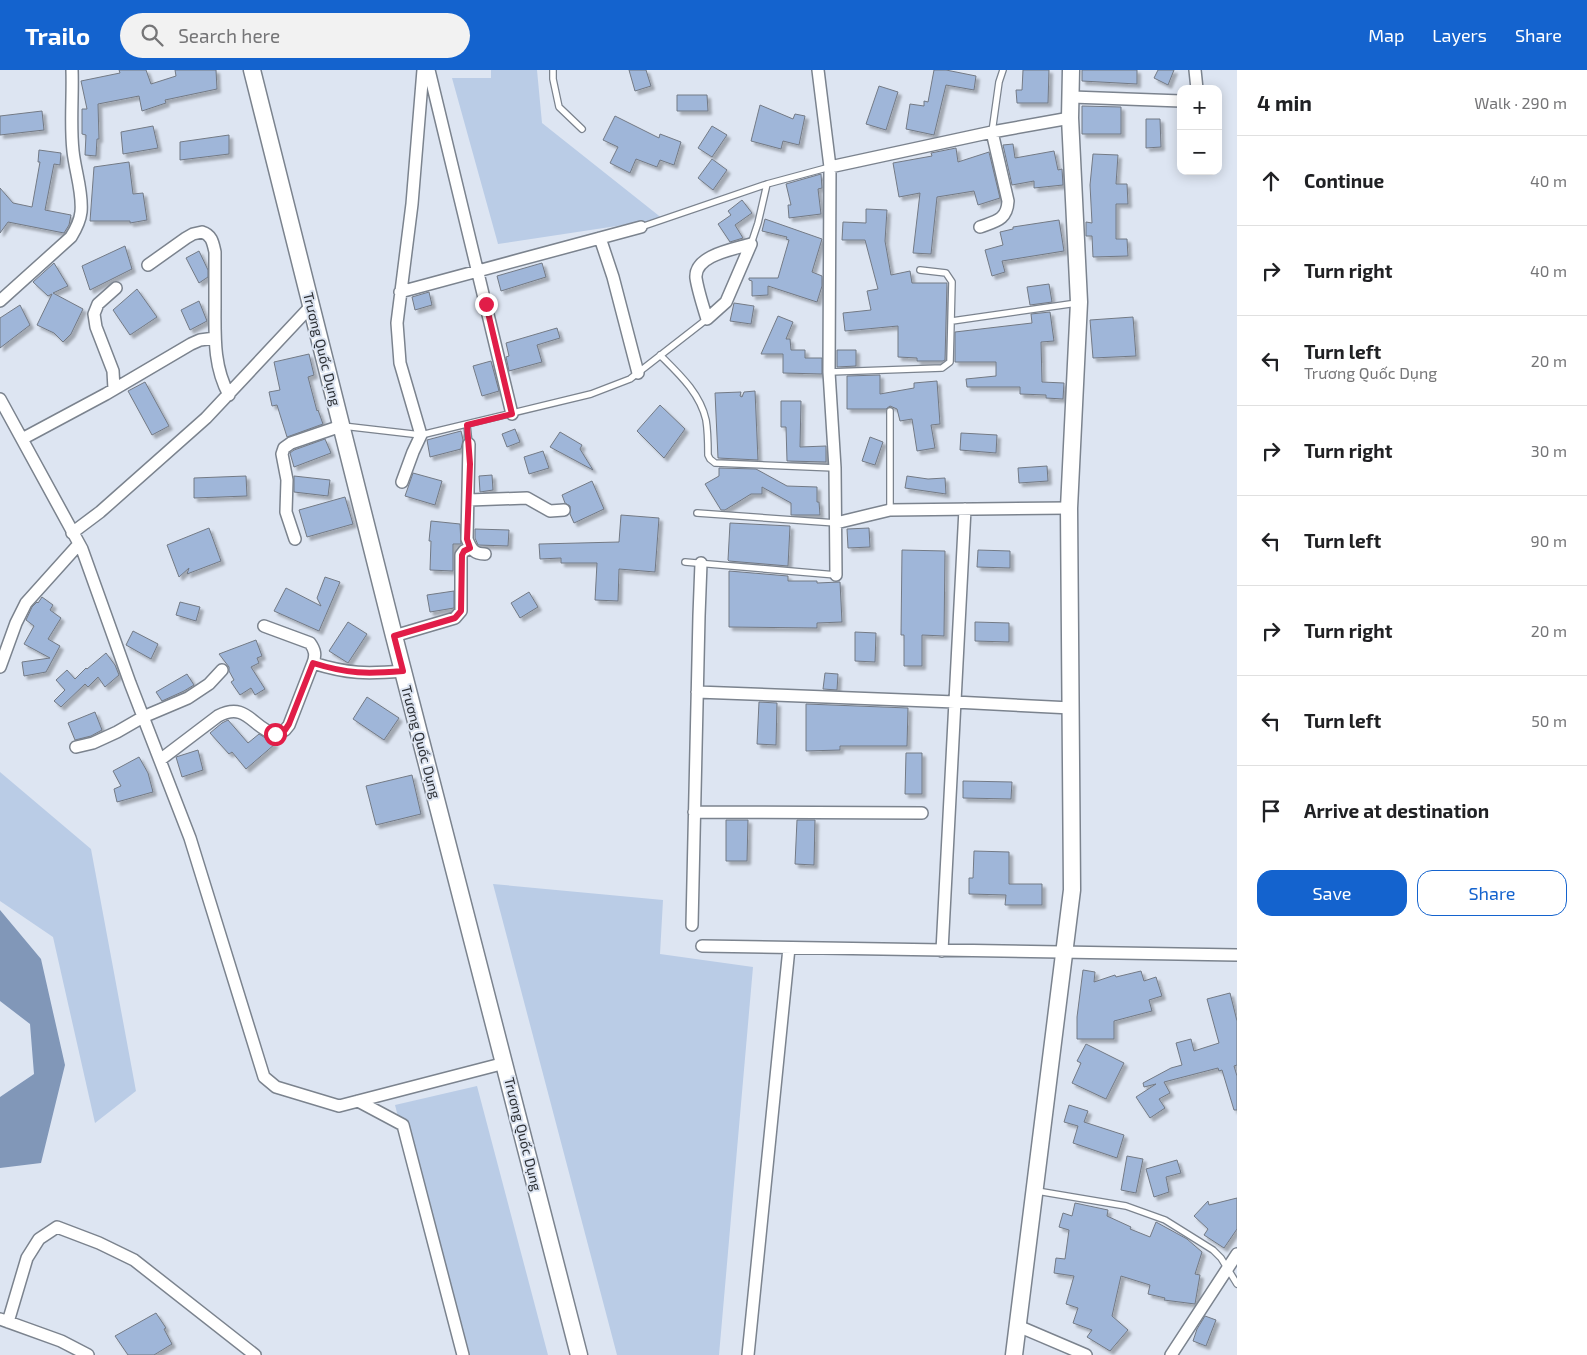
<!DOCTYPE html>
<meta charset="utf-8">
<style>
:root{--surface:#fff;--page:#f2f2f2;--text:#202124;--muted:#757577;--line:#e0e0e0;--accent:#1463ce}
body{margin:0;font-family:"Exo 2",sans-serif;background:var(--page);color:var(--text)}
.controls{position:absolute;right:15px;top:15px;display:grid;overflow:hidden;border-radius:10px;box-shadow:0 2px 12px #0003}
.controls button{width:45px;height:45px;display:grid;place-items:center;padding:0;border:0;border-bottom:1px solid var(--line);background:var(--surface);color:var(--text);font:25px sans-serif}
.stop{position:absolute;width:15px;height:15px;margin:-11px;border:4px solid #e11d48;border-radius:50%;background:#fff}
.stop.end{background:#e11d48;border-color:#fff;box-shadow:0 1px 5px #0008}
.list{margin:0;padding:0;list-style:none}
h2{display:flex;justify-content:space-between;align-items:center;height:65px;margin:0;padding:0 20px;font-size:21px}
h2 small{font-size:16px;font-weight:400;color:var(--muted)}
.list li{display:grid;grid-template-columns:32px 1fr auto;gap:15px;align-items:center;box-sizing:border-box;height:90px;padding:0 20px;border-top:1px solid var(--line)}
.list b{display:block;font-size:19px;white-space:nowrap}
.list p{margin:0;font-size:16px;white-space:nowrap;color:var(--muted)}
.list em{font-size:16px;font-style:normal;color:var(--muted)}
.actions{display:flex;gap:10px;padding:15px 20px}
.actions a{flex:1;padding:11px 0;border:1px solid var(--accent);border-radius:15px;text-align:center;font-size:18px;color:var(--accent)}
.actions .main{background:var(--accent);color:#fff}
.icon{flex:none;width:28px;height:28px;fill:none;stroke:currentColor;stroke-width:2;stroke-linecap:round;stroke-linejoin:round}
.map{position:relative;flex:none;width:1237px;height:1285px;overflow:hidden}
header{display:flex;align-items:center;gap:30px;box-sizing:border-box;height:70px;padding:0 25px;background:var(--accent);color:#fff}
header strong{font-size:24px}
nav{display:flex;gap:28px;margin-inline-start:auto;font-size:18px}
.search{width:350px;height:45px;background:var(--page);display:flex;align-items:center;gap:12px;box-sizing:border-box;padding:0 18px;border-radius:28px;color:var(--muted);font-size:19px}
main{display:flex}
aside{flex:1;background:var(--surface)}
.map>svg:first-child{display:block}
</style>
<header>
<strong>Trailo</strong>
<div class="search"><svg class="icon" aria-label="search" viewBox="0 0 24 24"><circle cx="10" cy="10" r="6"/><path d="M15 15l6 6"/></svg>Search here</div>
<nav><a>Map</a><a>Layers</a><a>Share</a></nav>
</header>
<main>
<div class="map">
<svg width="1237" height="1285" viewBox="0 0 1237 1285">
<defs>
<filter id="shadow"><feDropShadow dx="3.5" dy="3.5" stdDeviation="1" flood-color="#0004"/></filter>
</defs>
<rect width="100%" height="100%" fill="#dde5f2"/>
<path fill="#bacce6" d="M 491,0 L 537,0 L 542,53 L 663,149 L 498,174 L 452,8 L 491,8 Z
M 0,702 L 91,779 L 136,1021 L 95,1053 L 53,867 L 0,831 Z
M 493,814 L 663,830 L 660,884 L 753,897 L 719,1285 L 617,1285 Z
M 477,1016 L 548,1285 L 459,1285 L 395,1035 Z"/>
<path fill="#8197b8" d="M 0,840 L 41,889 L 65,995 L 41,1093 L 0,1098 L 0,1027 L 34,1004 L 30,954 L 0,931 Z"/>
<path fill="#9fb6d9" stroke="#737a85" filter="url(#shadow)" d="M 119,0 L 146,0 L 151,14 L 176,6 L 175,0 L 216,0 L 217,19 L 165,30 L 166,33 L 142,41 L 139,26 L 98,34 L 99,69 L 97,69 L 96,86 L 85,85 L 86,65 L 82,64 L 82,39 L 87,39 L 81,11 L 120,3 Z
M 629,0 L 646,0 L 651,16 L 635,21 Z
M 934,0 L 946,0 L 976,6 L 974,20 L 946,15 L 934,65 L 906,59 L 910,34 L 924,36 L 924,31 L 928,32 Z
M 1023,0 L 1049,0 L 1048,33 L 1017,33 L 1016,20 L 1022,20 Z
M 1082,0 L 1137,0 L 1137,14 L 1082,11 Z
M 1158,0 L 1174,0 L 1168,15 L 1154,8 Z
M 879,16 L 898,22 L 886,60 L 866,54 Z
M 677,25 L 707,25 L 708,41 L 677,41 Z
M 760,35 L 793,49 L 795,44 L 805,46 L 799,75 L 783,71 L 781,79 L 751,71 Z
M 1082,36 L 1121,37 L 1121,64 L 1082,64 Z
M 42,41 L 44,60 L 0,65 L 0,46 Z
M 615,46 L 659,68 L 660,64 L 681,72 L 674,95 L 660,90 L 657,97 L 636,89 L 630,103 L 610,93 L 618,77 L 603,70 Z
M 1146,49 L 1160,49 L 1161,77 L 1146,78 Z
M 153,56 L 158,78 L 123,84 L 121,62 Z
M 712,56 L 727,65 L 712,87 L 698,78 Z
M 229,65 L 229,84 L 180,90 L 180,72 Z
M 1013,74 L 1015,88 L 1054,81 L 1058,100 L 1062,99 L 1063,115 L 1034,118 L 1034,111 L 1012,115 L 1003,75 Z
M 956,78 L 958,92 L 989,82 L 1000,128 L 978,135 L 974,121 L 937,127 L 931,184 L 913,183 L 920,123 L 899,127 L 893,93 L 932,86 L 931,83 Z
M 39,80 L 61,83 L 60,95 L 54,94 L 45,140 L 71,145 L 69,155 L 64,163 L 8,152 L 0,163 L 0,118 L 13,133 L 32,137 L 40,92 L 38,92 Z
M 1093,84 L 1118,85 L 1116,114 L 1127,114 L 1128,134 L 1116,134 L 1116,169 L 1127,169 L 1128,186 L 1093,187 L 1092,166 L 1086,166 L 1086,152 L 1092,153 L 1090,115 Z
M 712,89 L 727,100 L 713,120 L 698,108 Z
M 129,92 L 133,124 L 143,123 L 147,150 L 130,153 L 130,151 L 90,151 L 94,97 Z
M 821,104 L 822,118 L 818,119 L 821,144 L 789,148 L 788,135 L 791,135 L 786,114 Z
M 742,130 L 752,143 L 735,155 L 743,168 L 730,172 L 718,154 L 731,145 L 728,141 Z
M 866,139 L 887,140 L 885,171 L 891,205 L 910,201 L 912,213 L 947,213 L 945,290 L 943,291 L 917,291 L 917,288 L 898,287 L 898,256 L 845,261 L 843,243 L 871,240 L 867,221 L 878,219 L 865,170 L 842,170 L 843,152 L 866,153 Z
M 765,149 L 822,169 L 812,202 L 822,206 L 822,216 L 817,232 L 768,216 L 768,225 L 752,226 L 752,211 L 749,210 L 749,208 L 778,208 L 789,170 L 786,169 L 787,167 L 762,161 Z
M 1059,150 L 1064,181 L 1002,191 L 1005,202 L 992,206 L 985,180 L 1003,175 L 1000,162 L 1013,159 L 1013,157 Z
M 125,176 L 132,199 L 90,220 L 82,196 Z
M 199,181 L 208,200 L 208,207 L 199,213 L 186,188 Z
M 54,193 L 68,216 L 53,223 L 83,239 L 71,264 L 63,272 L 54,263 L 37,255 L 52,224 L 48,226 L 33,212 Z
M 542,193 L 546,207 L 501,221 L 497,206 Z
M 1049,214 L 1052,232 L 1030,235 L 1027,217 Z
M 137,219 L 157,247 L 130,265 L 113,240 Z
M 429,222 L 432,235 L 415,240 L 412,227 Z
M 199,231 L 207,251 L 190,260 L 181,240 Z
M 734,233 L 754,236 L 751,254 L 730,251 Z
M 20,235 L 30,255 L 0,278 L 0,248 Z
M 1050,242 L 1054,271 L 1041,272 L 1042,312 L 1064,313 L 1063,329 L 1046,328 L 1046,325 L 1020,324 L 1020,317 L 967,317 L 966,309 L 996,306 L 996,292 L 955,292 L 955,262 L 1032,253 L 1031,244 Z
M 778,246 L 793,252 L 786,269 L 790,269 L 791,280 L 805,280 L 805,288 L 822,288 L 822,304 L 783,303 L 783,284 L 761,284 Z
M 1133,247 L 1136,286 L 1093,288 L 1090,250 Z
M 557,258 L 560,268 L 537,275 L 542,292 L 509,301 L 506,287 L 509,286 L 506,273 Z
M 837,280 L 856,280 L 856,296 L 837,297 Z
M 309,284 L 314,305 L 308,307 L 317,341 L 318,340 L 323,354 L 287,367 L 277,335 L 272,336 L 269,322 L 280,320 L 274,292 Z
M 491,291 L 499,321 L 482,326 L 473,296 Z
M 880,305 L 880,324 L 914,318 L 914,313 L 937,311 L 940,354 L 931,355 L 935,378 L 917,381 L 912,349 L 900,351 L 897,339 L 890,336 L 886,339 L 847,339 L 847,306 Z
M 145,312 L 169,356 L 152,365 L 128,321 Z
M 755,321 L 758,390 L 718,388 L 715,323 L 741,322 L 740,326 L 742,327 L 744,322 Z
M 781,331 L 801,331 L 800,377 L 826,376 L 826,392 L 787,391 L 786,357 L 781,357 Z
M 660,335 L 685,359 L 664,388 L 637,361 Z
M 515,359 L 520,372 L 507,377 L 502,364 Z
M 461,361 L 463,370 L 461,379 L 430,387 L 427,370 Z
M 560,362 L 582,375 L 580,379 L 593,400 L 550,377 Z
M 961,363 L 997,365 L 996,383 L 960,380 Z
M 870,367 L 883,372 L 875,395 L 862,391 Z
M 325,369 L 331,383 L 294,397 L 290,383 L 294,380 Z
M 543,381 L 549,398 L 529,404 L 524,387 Z
M 1047,396 L 1048,411 L 1019,413 L 1018,398 Z
M 719,398 L 756,399 L 787,416 L 817,417 L 817,432 L 819,432 L 820,445 L 791,445 L 791,433 L 762,417 L 762,424 L 751,424 L 725,440 L 721,440 L 705,414 L 719,406 Z
M 413,403 L 442,411 L 435,435 L 405,426 Z
M 492,405 L 493,420 L 480,422 L 479,406 Z
M 246,406 L 247,426 L 194,428 L 194,408 Z
M 294,406 L 330,410 L 328,426 L 294,422 Z
M 907,406 L 928,409 L 945,408 L 946,424 L 905,418 Z
M 592,411 L 604,439 L 574,453 L 570,444 L 570,436 L 565,433 L 562,425 Z
M 345,427 L 353,454 L 307,467 L 299,440 Z
M 621,445 L 659,448 L 655,502 L 619,499 L 618,531 L 595,530 L 597,493 L 561,493 L 561,488 L 540,489 L 539,474 L 619,472 Z
M 431,451 L 460,454 L 461,474 L 453,474 L 453,501 L 430,500 L 431,471 L 429,471 Z
M 730,453 L 790,456 L 788,496 L 729,491 L 728,490 Z
M 209,458 L 221,491 L 187,504 L 189,498 L 179,507 L 167,475 Z
M 869,458 L 870,477 L 848,478 L 847,459 Z
M 475,459 L 509,460 L 508,476 L 478,475 L 475,468 Z
M 902,480 L 945,481 L 944,566 L 922,565 L 922,596 L 904,596 L 904,565 L 901,565 Z
M 978,480 L 1010,481 L 1010,498 L 977,497 Z
M 729,501 L 788,506 L 788,511 L 817,511 L 817,513 L 840,512 L 842,552 L 817,553 L 817,558 L 729,557 Z
M 325,507 L 340,512 L 319,561 L 274,541 L 286,518 L 321,536 L 317,528 Z
M 454,521 L 454,538 L 430,542 L 427,525 Z
M 529,522 L 538,537 L 520,548 L 511,533 Z
M 42,527 L 53,535 L 50,540 L 61,548 L 48,569 L 60,576 L 46,602 L 24,606 L 22,592 L 50,588 L 24,574 L 34,556 L 26,550 L 32,537 L 37,532 L 38,533 Z
M 180,532 L 200,537 L 196,551 L 176,545 Z
M 348,552 L 367,564 L 348,593 L 329,581 Z
M 975,552 L 1009,553 L 1009,572 L 975,571 Z
M 133,561 L 158,574 L 151,589 L 126,575 Z
M 855,562 L 876,563 L 875,592 L 855,591 Z
M 256,570 L 262,586 L 257,588 L 259,593 L 251,597 L 265,619 L 255,625 L 251,618 L 240,625 L 231,612 L 234,610 L 229,601 L 229,597 L 219,584 Z
M 106,583 L 115,595 L 119,605 L 105,617 L 98,607 L 88,617 L 85,614 L 61,637 L 54,631 L 65,620 L 56,610 L 67,600 L 75,609 L 86,598 L 87,599 Z
M 825,603 L 838,604 L 837,620 L 823,619 Z
M 187,604 L 194,615 L 184,621 L 162,631 L 156,622 Z
M 367,627 L 399,648 L 384,670 L 353,649 Z
M 759,632 L 777,633 L 776,675 L 757,674 Z
M 806,634 L 908,638 L 907,676 L 840,676 L 840,680 L 806,681 Z
M 95,642 L 102,660 L 91,666 L 75,670 L 68,653 Z
M 228,650 L 248,673 L 259,664 L 275,674 L 246,699 L 232,682 L 229,684 L 210,663 L 222,653 Z
M 198,680 L 203,700 L 182,707 L 176,687 Z
M 906,683 L 922,683 L 922,724 L 905,724 Z
M 139,687 L 148,703 L 153,722 L 117,732 L 114,719 L 121,716 L 113,701 Z
M 412,705 L 421,744 L 376,755 L 366,716 Z
M 963,711 L 1012,712 L 1011,729 L 963,728 Z
M 726,750 L 748,750 L 747,791 L 726,791 Z
M 797,750 L 815,750 L 814,795 L 795,794 Z
M 974,781 L 1009,782 L 1009,814 L 1042,814 L 1042,835 L 1005,835 L 1006,825 L 969,824 L 969,808 L 973,808 Z
M 1083,900 L 1095,902 L 1094,912 L 1115,905 L 1116,907 L 1141,901 L 1144,911 L 1156,907 L 1162,926 L 1149,930 L 1152,941 L 1114,951 L 1114,969 L 1077,969 L 1077,947 Z
M 1230,923 L 1237,951 L 1237,995 L 1234,996 L 1237,1006 L 1237,1040 L 1234,1040 L 1222,1000 L 1219,1001 L 1218,998 L 1164,1012 L 1170,1023 L 1159,1029 L 1165,1038 L 1150,1048 L 1136,1027 L 1156,1014 L 1144,1017 L 1143,1013 L 1171,998 L 1182,995 L 1176,973 L 1191,969 L 1194,981 L 1219,973 L 1207,929 Z
M 1086,974 L 1124,993 L 1106,1029 L 1072,1013 L 1081,993 L 1077,991 Z
M 1069,1035 L 1088,1041 L 1084,1052 L 1124,1065 L 1117,1088 L 1073,1073 L 1078,1056 L 1064,1052 Z
M 1127,1086 L 1143,1089 L 1136,1123 L 1121,1120 Z
M 1177,1090 L 1181,1103 L 1166,1107 L 1169,1122 L 1154,1127 L 1146,1099 Z
M 1237,1128 L 1237,1159 L 1224,1178 L 1204,1165 L 1208,1159 L 1194,1146 L 1208,1131 L 1209,1135 Z
M 1075,1133 L 1108,1140 L 1107,1146 L 1131,1157 L 1130,1159 L 1150,1167 L 1156,1152 L 1187,1169 L 1202,1182 L 1195,1204 L 1200,1205 L 1195,1234 L 1164,1230 L 1165,1228 L 1148,1224 L 1150,1215 L 1121,1206 L 1112,1246 L 1128,1260 L 1110,1281 L 1087,1267 L 1092,1260 L 1073,1253 L 1078,1238 L 1066,1234 L 1074,1206 L 1054,1203 L 1056,1188 L 1065,1189 L 1069,1160 L 1059,1157 L 1063,1143 L 1072,1146 Z
M 156,1243 L 166,1258 L 164,1259 L 172,1274 L 154,1285 L 128,1285 L 115,1266 Z
M 1205,1246 L 1216,1250 L 1206,1276 L 1193,1271 L 1197,1259 Z"/>
<g fill="none" stroke-linecap="round" stroke-linejoin="round">
<defs>
<path id="lane" d="M 553,0 L 553,9 L 559,37 L 582,59
M 992,62 L 999,12 L 1003,0
M 641,157 L 767,114 L 830,97
M 751,174 L 758,153 L 767,114
M 952,251 L 1077,233
M 660,285 C 679,304 700,323 706,350 C 708,362 708,374 708,385 L 710,389 L 715,393 L 835,398
M 829,302 L 942,298 L 950,292 L 952,212 L 946,203 L 920,200
M 467,355 L 469,374
M 343,356 L 421,365 L 591,324 L 630,309 L 707,249
M 890,440 L 890,341
M 697,443 L 836,453
M 685,492 L 836,505
M 1037,1121 L 1126,1136 L 1165,1150 L 1213,1180 L 1221,1188 L 1237,1214"/>
<path id="street" d="M 429,0 L 512,344
M 818,0 L 830,97 L 829,302 L 835,398 L 836,505
M 1195,0 L 1197,19
M 1072,27 L 1181,31
M 830,97 L 992,62 L 1070,48
M 980,157 C 996,151 1007,150 1008,131 L 992,62
M 600,168 L 613,207 L 638,303
M 751,174 L 726,232 L 707,249 C 703,236 698,221 696,208 C 694,185 735,179 751,174 Z
M 148,195 L 186,168 L 193,164 L 202,162 C 212,165 213,173 215,182 C 215,199 215,216 215,233 C 215,265 213,296 229,325
M 400,222 L 641,157
M 0,231 L 71,167 C 76,159 80,151 81,142 C 83,122 75,101 73,81 C 70,54 73,27 72,0
M 114,319 L 113,301 L 96,257 L 94,244 L 98,234 L 116,218
M 0,329 L 82,479 L 130,613 L 190,768 L 264,1007 L 276,1017 L 339,1036 L 505,993
M 22,369 L 106,324 L 191,274 L 200,270 L 215,268
M 469,374 L 467,469 C 471,479 474,484 485,484
M 402,412 L 413,382 L 421,365 L 400,293 L 397,253 L 412,134 L 423,0
M 469,430 L 527,428 L 550,441 L 564,440
M 836,453 L 890,440 L 1069,438
M 72,463 L 100,442 L 206,348 L 311,236
M 295,469 L 286,442 L 287,410 L 282,384 L 284,378 L 291,373 L 341,356
M 394,566 L 455,548 L 461,541 L 461,485 L 464,481 L 470,478
M 313,593 C 348,604 367,604 403,601
M 0,597 L 16,553 L 26,533 L 79,474
M 697,622 L 955,632 L 1071,638
M 76,677 L 93,673 L 117,662 L 143,647 L 188,628 L 209,614 L 222,600
M 160,690 L 218,646 C 247,631 252,658 275,664 L 285,660 L 289,655 L 313,593 C 316,585 315,580 310,573 L 264,556
M 694,742 L 922,743
M 692,855 L 699,546 L 701,493
M 702,876 L 1237,885
M 942,881 L 965,439
M 358,1031 L 403,1055 L 463,1285
M 0,1249 L 61,1271 L 88,1285
M 8,1252 L 27,1188 L 39,1169 L 57,1157 L 99,1173 L 134,1190 L 255,1285
M 1018,1256 L 1086,1285
M 748,1285 L 789,878
M 1171,1285 L 1237,1184"/>
<path id="secondary" d="M 252,0 L 394,566 L 579,1285
M 1014,1285 L 1072,820 L 1069,438 L 1079,232 L 1070,48 L 1071,0"/>
</defs>
<use href="#lane" stroke="#7b838e" stroke-width="8"/>
<use href="#street" stroke="#7b838e" stroke-width="14"/>
<use href="#secondary" stroke="#7b838e" stroke-width="19"/>
<use href="#lane" stroke="#fff" stroke-width="5.5"/>
<use href="#street" stroke="#fff" stroke-width="11"/>
<use href="#secondary" stroke="#fff" stroke-width="16"/>
</g>
<g fill="none" stroke-linecap="round" stroke-linejoin="round">
<path stroke="#e11d48" stroke-width="6" d="M 275,664 L 285,660 L 289,654 L 313,593 C 348,604 367,604 403,601 L 394,566 L 455,548 L 461,541 L 462,485 L 464,481 L 470,478 L 467,469 L 470,394 L 467,355 L 512,344 L 486,234"/>
</g>
<g text-anchor="middle" stroke-width="4" stroke-linejoin="round" paint-order="stroke">
<g font-size="14" fill="#2c2f34" stroke="#dde5f2">
<text transform="translate(322 279) rotate(76)" y="5">Trương Quốc Dụng</text>
<text transform="translate(421 672) rotate(75)" y="5">Trương Quốc Dụng</text>
<text transform="translate(523 1064) rotate(76)" y="5">Trương Quốc Dụng</text>
</g>
</g>
</svg>
<div class="controls">
<button>+</button>
<button>−</button>
</div>
<div class="stop" style="left:275px;top:664px"></div>
<div class="stop end" style="left:486px;top:234px"></div>
</div>
<aside>
<h2>4 min<small>Walk · 290 m</small></h2>
<ul class="list">
<li><svg class="icon" aria-label="ahead" viewBox="0 0 24 24"><path d="M12 20V5M6 11l6-6 6 6"/></svg><div><b>Continue</b></div><em>40 m</em></li>
<li><svg class="icon" aria-label="right" viewBox="0 0 24 24"><path d="M7 20v-9h11M14 6l5 5-5 5"/></svg><div><b>Turn right</b></div><em>40 m</em></li>
<li><svg class="icon" aria-label="left" viewBox="0 0 24 24"><path d="M17 20v-9H6M10 6l-5 5 5 5"/></svg><div><b>Turn left</b><p>Trương Quốc Dụng</p></div><em>20 m</em></li>
<li><svg class="icon" aria-label="right" viewBox="0 0 24 24"><path d="M7 20v-9h11M14 6l5 5-5 5"/></svg><div><b>Turn right</b></div><em>30 m</em></li>
<li><svg class="icon" aria-label="left" viewBox="0 0 24 24"><path d="M17 20v-9H6M10 6l-5 5 5 5"/></svg><div><b>Turn left</b></div><em>90 m</em></li>
<li><svg class="icon" aria-label="right" viewBox="0 0 24 24"><path d="M7 20v-9h11M14 6l5 5-5 5"/></svg><div><b>Turn right</b></div><em>20 m</em></li>
<li><svg class="icon" aria-label="left" viewBox="0 0 24 24"><path d="M17 20v-9H6M10 6l-5 5 5 5"/></svg><div><b>Turn left</b></div><em>50 m</em></li>
<li><svg class="icon" aria-label="arrive" viewBox="0 0 24 24"><path d="M6 21V4h12l-3 4 3 4H6"/></svg><div><b>Arrive at destination</b></div></li>
</ul>
<div class="actions"><a class="main">Save</a><a>Share</a></div>
</aside>
</main>
